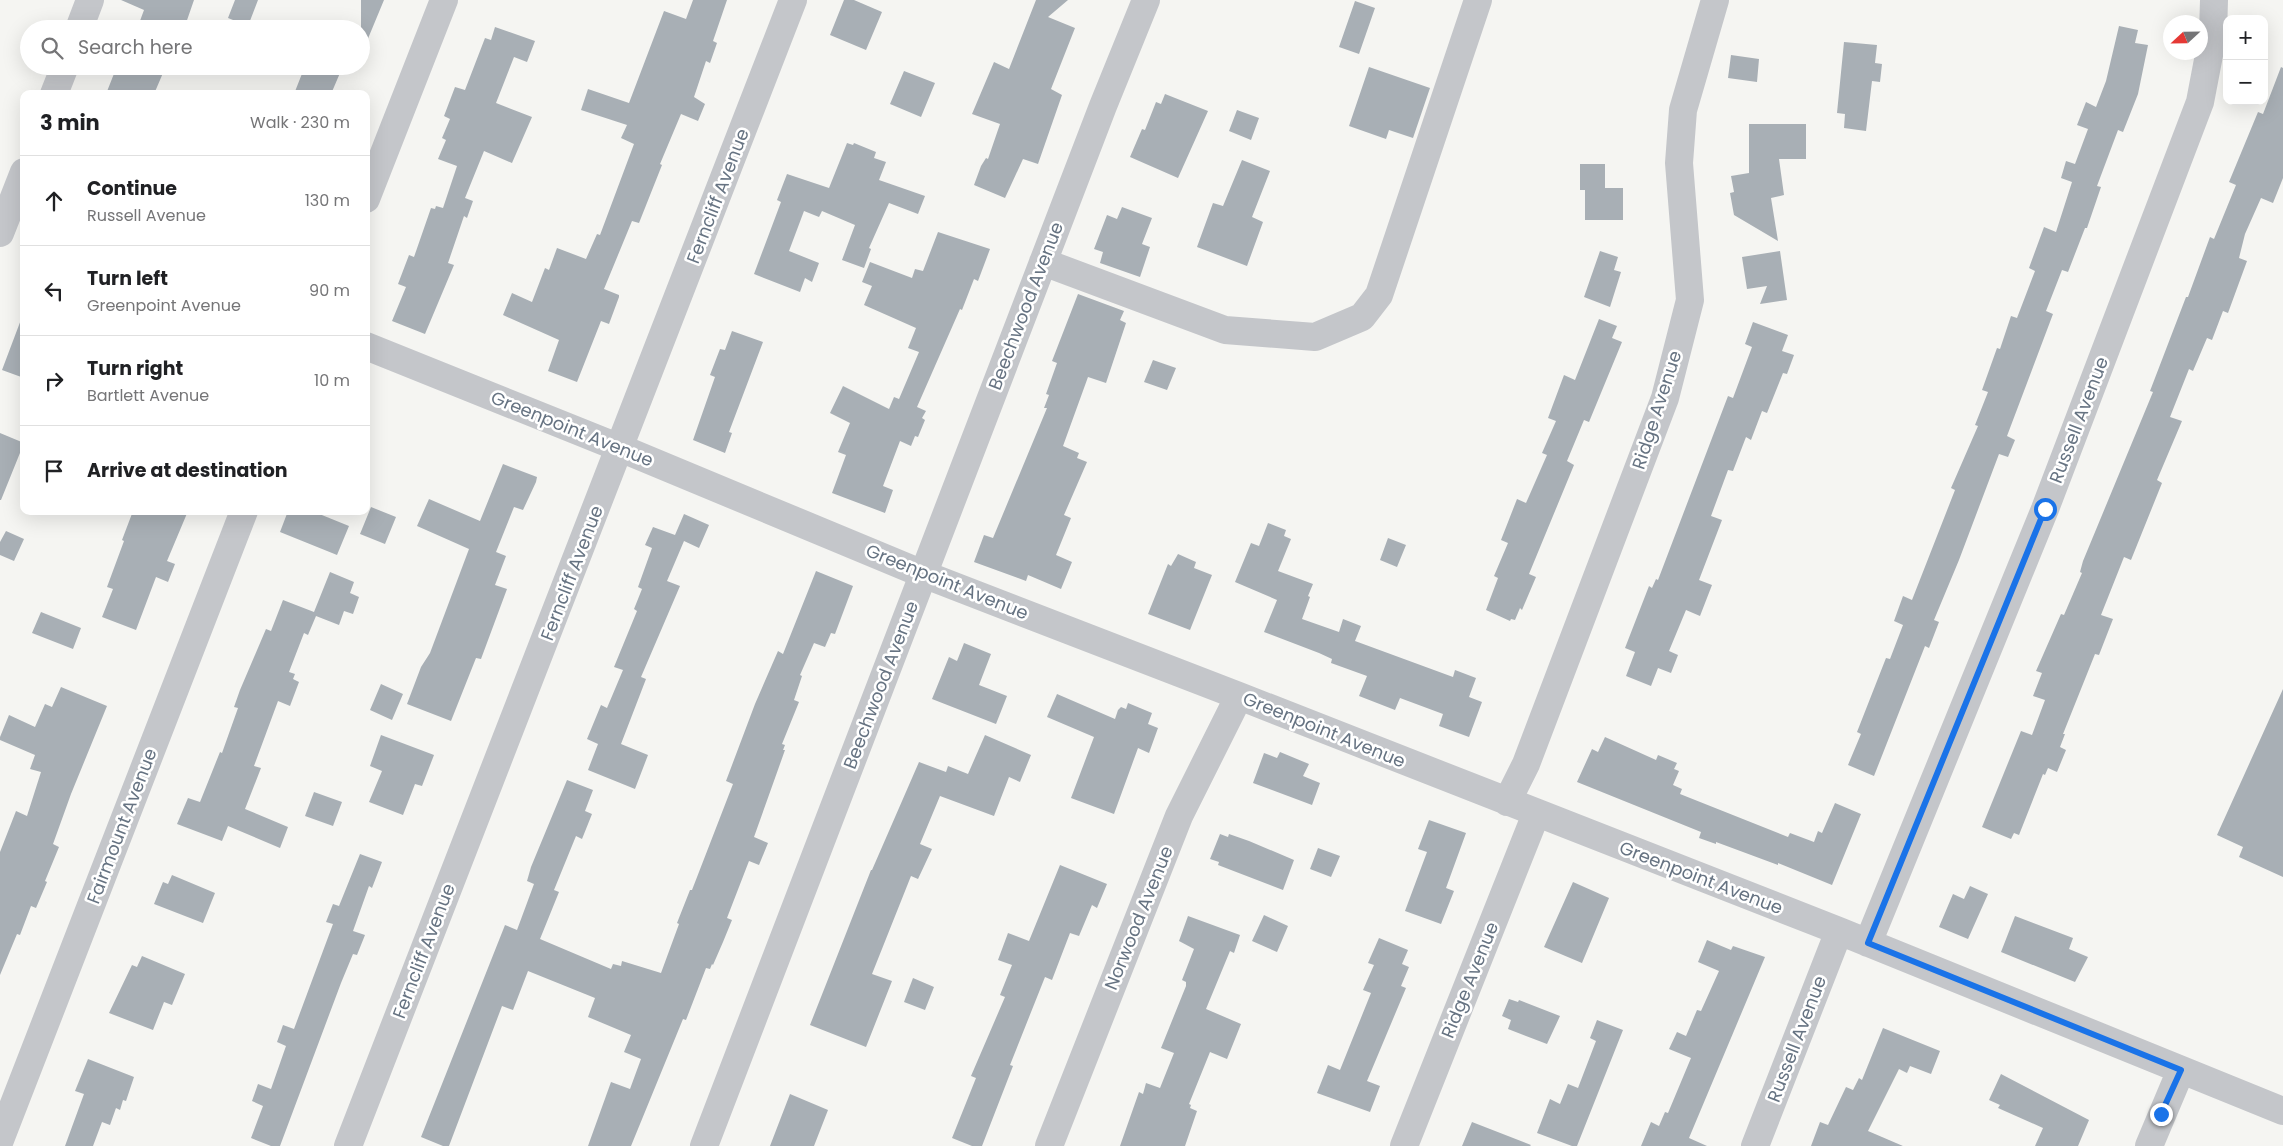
<!DOCTYPE html>
<meta charset="utf-8">
<style>
:root{--surface:#fff;--page:#f6f6f6;--text:#202124;--muted:#757577;--line:#e0e0e0}
body{margin:0;font-family:Poppins,sans-serif;background:var(--page);color:var(--text)}
.controls{position:absolute;right:15px;top:15px;display:grid;overflow:hidden;border-radius:10px;box-shadow:0 5px 20px #0002}
.controls button{width:45px;height:45px;display:grid;place-items:center;padding:0;border:0;border-bottom:1px solid var(--line);background:var(--surface);color:var(--text);font:25px sans-serif}
.compass{position:absolute;left:2163px;top:15px;width:45px;height:45px;border-radius:50%;background:var(--surface);box-shadow:0 5px 20px #0002;rotate:248deg}
.stop{position:absolute;width:15px;height:15px;margin:-11px;border:4px solid #1a73e8;border-radius:50%;background:#fff}
.stop.end{background:#1a73e8;border-color:#fff;box-shadow:0 1px 5px #0008}
.list{margin:0;padding:0;list-style:none}
h2{display:flex;justify-content:space-between;align-items:center;height:65px;margin:0;padding:0 20px;font-size:21px}
h2 small{font-size:16px;font-weight:400;color:var(--muted)}
.list li{display:grid;grid-template-columns:32px 1fr auto;gap:15px;align-items:center;box-sizing:border-box;height:90px;padding:0 20px;border-top:1px solid var(--line)}
.list b{display:block;font-size:19px;white-space:nowrap}
.list p{margin:0;font-size:16px;white-space:nowrap;color:var(--muted)}
.list em{font-size:16px;font-style:normal;color:var(--muted)}
.icon{flex:none;width:28px;height:28px;fill:none;stroke:currentColor;stroke-width:2;stroke-linecap:round;stroke-linejoin:round}
.map{position:relative;flex:none;width:2283px;height:1146px;overflow:hidden}
.search{position:absolute;background:var(--surface);box-shadow:0 5px 20px #0002;left:20px;top:20px;width:350px;height:55px;display:flex;align-items:center;gap:12px;box-sizing:border-box;padding:0 18px;border-radius:28px;color:var(--muted);font-size:19px}
.panel{position:absolute;background:var(--surface);box-shadow:0 5px 20px #0002;left:20px;top:90px;width:350px;height:425px;border-radius:10px}
.map>svg:first-child{display:block}
</style>
<div class="map">
<svg width="2283" height="1146" viewBox="0 0 2283 1146">
<rect width="100%" height="100%" fill="#f5f5f2"/>
<path fill="#a8afb5" d="M 121,0 L 194,0 L 185,26 L 168,20 L 165,29 L 137,29 L 144,10 Z
M 235,0 L 258,0 L 248,26 L 228,18 Z
M 361,0 L 384,0 L 362,53 L 361,53 Z
M 693,0 L 727,0 L 713,41 L 717,43 L 710,63 L 706,61 L 694,97 L 705,104 L 698,121 L 681,114 L 660,164 L 662,165 L 639,223 L 632,221 L 604,289 L 619,295 L 619,297 L 609,324 L 601,321 L 577,382 L 548,371 L 559,340 L 503,315 L 512,293 L 532,302 L 545,268 L 549,270 L 557,248 L 586,259 L 597,234 L 600,235 L 634,144 L 621,138 L 627,125 L 581,110 L 588,89 L 629,103 L 664,11 L 686,19 Z
M 844,0 L 854,0 L 882,12 L 866,50 L 830,35 Z
M 1036,0 L 1068,0 L 1048,17 L 1075,28 L 1051,89 L 1062,95 L 1038,164 L 1023,159 L 1005,198 L 974,185 L 981,166 L 986,158 L 988,159 L 1000,124 L 972,114 L 994,62 L 1009,69 Z
M 1355,1 L 1375,8 L 1359,54 L 1339,47 Z
M 2119,26 L 2138,30 L 2135,43 L 2148,45 L 2138,94 L 2123,132 L 2118,130 L 2097,186 L 2101,187 L 2087,228 L 2085,228 L 2068,272 L 2062,270 L 2046,311 L 2053,314 L 2007,436 L 2015,440 L 2008,457 L 1999,454 L 1959,560 L 1934,620 L 1939,622 L 1929,648 L 1925,646 L 1874,776 L 1848,765 L 1861,734 L 1857,732 L 1886,658 L 1890,659 L 1903,625 L 1894,621 L 1903,596 L 1912,600 L 1955,490 L 1951,488 L 1978,426 L 1975,425 L 1988,392 L 1982,390 L 1997,348 L 2000,349 L 2011,316 L 2017,318 L 2035,271 L 2029,268 L 2044,227 L 2056,232 L 2072,182 L 2061,178 L 2066,161 L 2075,164 L 2088,129 L 2077,125 L 2086,102 L 2096,107 L 2106,81 Z
M 495,27 L 535,41 L 527,62 L 514,57 L 496,103 L 532,117 L 512,163 L 484,151 L 465,198 L 473,201 L 467,218 L 464,216 L 448,263 L 454,265 L 425,334 L 392,321 L 406,287 L 398,284 L 409,255 L 414,257 L 431,208 L 435,209 L 436,206 L 443,208 L 457,166 L 438,159 L 446,140 L 442,138 L 450,119 L 444,116 L 455,87 L 465,90 L 485,38 L 491,40 Z
M 1844,42 L 1877,45 L 1875,63 L 1882,64 L 1880,82 L 1872,81 L 1866,131 L 1844,128 L 1845,114 L 1837,113 Z
M 1731,55 L 1759,59 L 1757,82 L 1728,78 Z
M 117,66 L 166,66 L 154,94 L 106,94 Z
M 305,66 L 343,66 L 331,94 L 294,94 Z
M 1369,67 L 1430,88 L 1413,138 L 1389,130 L 1386,139 L 1349,126 Z
M 2281,67 L 2283,68 L 2283,178 L 2273,203 L 2261,198 L 2245,234 L 2239,258 L 2247,261 L 2228,313 L 2223,311 L 2212,340 L 2207,338 L 2193,371 L 2189,369 L 2170,417 L 2182,421 L 2157,480 L 2162,483 L 2131,560 L 2124,557 L 2101,615 L 2113,619 L 2099,655 L 2095,654 L 2063,734 L 2065,734 L 2060,747 L 2066,750 L 2057,772 L 2048,768 L 2045,775 L 2043,774 L 2019,835 L 2014,833 L 2011,839 L 1982,827 L 2021,731 L 2032,735 L 2045,700 L 2033,696 L 2042,673 L 2036,671 L 2061,614 L 2064,615 L 2082,573 L 2080,572 L 2083,561 L 2153,392 L 2150,391 L 2186,297 L 2188,297 L 2210,237 L 2214,239 L 2236,185 L 2229,182 L 2258,112 L 2263,114 Z
M 904,71 L 935,83 L 921,117 L 890,104 Z
M 1165,94 L 1208,111 L 1178,178 L 1130,157 L 1142,129 L 1145,130 L 1156,102 L 1161,104 Z
M 1237,110 L 1259,118 L 1251,140 L 1229,131 Z
M 1749,124 L 1806,124 L 1806,159 L 1779,159 L 1784,195 L 1771,198 L 1778,241 L 1734,215 L 1730,193 L 1734,192 L 1731,176 L 1749,173 Z
M 847,143 L 853,145 L 854,143 L 876,152 L 874,158 L 886,162 L 879,180 L 925,196 L 918,214 L 889,203 L 869,248 L 871,249 L 864,268 L 842,260 L 855,225 L 822,211 L 819,217 L 804,211 L 789,251 L 819,263 L 812,282 L 805,278 L 800,292 L 754,274 L 781,202 L 777,200 L 787,174 L 829,188 Z
M 1242,160 L 1270,171 L 1252,217 L 1263,222 L 1247,266 L 1197,247 L 1213,203 L 1223,206 Z
M 1580,164 L 1605,164 L 1605,188 L 1623,188 L 1623,220 L 1585,220 L 1585,190 L 1580,190 Z
M 1122,207 L 1152,218 L 1142,244 L 1150,247 L 1140,277 L 1100,263 L 1103,252 L 1094,249 L 1107,215 L 1117,219 Z
M 938,232 L 990,249 L 978,281 L 974,279 L 962,310 L 960,309 L 917,407 L 926,411 L 922,418 L 925,420 L 918,437 L 915,436 L 911,446 L 900,441 L 883,486 L 893,490 L 885,513 L 832,493 L 846,455 L 838,452 L 850,423 L 830,413 L 843,386 L 889,409 L 894,397 L 899,399 L 919,352 L 908,348 L 916,328 L 864,305 L 872,286 L 862,282 L 870,262 L 912,278 L 915,269 L 923,271 Z
M 1600,251 L 1618,257 L 1614,270 L 1621,272 L 1610,307 L 1584,297 Z
M 1780,251 L 1787,300 L 1760,304 L 1767,286 L 1747,289 L 1742,257 Z
M 1078,294 L 1124,311 L 1120,320 L 1126,323 L 1106,383 L 1088,377 L 1063,446 L 1079,453 L 1077,458 L 1087,462 L 1064,515 L 1071,518 L 1056,555 L 1072,562 L 1061,589 L 1028,575 L 1026,581 L 974,562 L 984,535 L 993,538 L 1047,408 L 1044,408 L 1049,395 L 1046,394 L 1057,363 L 1052,361 Z
M 22,317 L 24,318 L 24,378 L 2,370 Z
M 1599,319 L 1617,326 L 1612,338 L 1622,342 L 1589,422 L 1584,420 L 1567,461 L 1574,465 L 1529,574 L 1536,577 L 1522,610 L 1520,608 L 1515,620 L 1511,619 L 1510,621 L 1486,610 L 1498,578 L 1494,576 L 1508,543 L 1501,540 L 1517,499 L 1526,503 L 1547,455 L 1542,453 L 1556,421 L 1548,418 L 1564,375 L 1575,380 Z
M 1753,322 L 1788,335 L 1782,351 L 1794,355 L 1787,374 L 1783,373 L 1767,413 L 1762,411 L 1751,440 L 1746,437 L 1733,471 L 1728,470 L 1711,516 L 1722,520 L 1699,580 L 1712,585 L 1700,616 L 1686,610 L 1669,651 L 1678,655 L 1671,673 L 1658,668 L 1651,686 L 1626,676 L 1635,652 L 1625,648 L 1649,586 L 1652,588 L 1656,579 L 1658,580 L 1728,396 L 1733,398 L 1752,347 L 1745,344 Z
M 732,331 L 763,342 L 729,432 L 732,433 L 725,453 L 693,440 L 715,377 L 710,375 L 720,349 L 725,350 Z
M 1153,360 L 1176,368 L 1167,390 L 1144,382 Z
M 0,433 L 24,443 L 1,500 L 0,500 Z
M 503,464 L 537,477 L 536,482 L 523,510 L 514,507 L 496,552 L 506,556 L 495,585 L 507,589 L 481,659 L 476,658 L 451,721 L 407,704 L 421,667 L 430,653 L 469,549 L 417,526 L 429,499 L 480,521 Z
M 371,507 L 396,517 L 385,544 L 360,534 Z
M 133,511 L 188,511 L 167,561 L 175,564 L 168,582 L 156,577 L 136,630 L 102,617 L 113,589 L 107,587 L 124,541 L 122,540 Z
M 288,511 L 312,511 L 349,526 L 337,555 L 280,532 Z
M 684,514 L 709,525 L 699,548 L 684,541 L 667,581 L 680,586 L 641,677 L 646,679 L 621,744 L 648,755 L 635,789 L 588,770 L 598,744 L 587,739 L 601,705 L 607,708 L 623,670 L 614,667 L 637,611 L 634,609 L 642,589 L 638,587 L 652,548 L 645,545 L 653,527 L 675,535 Z
M 1268,523 L 1286,530 L 1284,536 L 1291,539 L 1278,571 L 1313,584 L 1308,596 L 1310,597 L 1302,619 L 1339,632 L 1343,619 L 1361,626 L 1355,641 L 1453,677 L 1455,670 L 1476,678 L 1469,697 L 1482,702 L 1469,737 L 1439,726 L 1443,714 L 1400,698 L 1395,710 L 1359,696 L 1367,676 L 1331,663 L 1332,659 L 1319,653 L 1264,632 L 1277,600 L 1235,582 L 1251,543 L 1259,546 Z
M 6,531 L 24,539 L 14,561 L 0,555 L 0,542 Z
M 1388,538 L 1406,545 L 1397,567 L 1380,560 Z
M 1178,554 L 1196,562 L 1194,568 L 1212,575 L 1190,630 L 1148,614 L 1168,564 L 1171,566 Z
M 816,571 L 853,586 L 835,634 L 831,633 L 825,647 L 814,643 L 800,675 L 802,676 L 794,700 L 799,702 L 782,744 L 785,745 L 783,750 L 785,750 L 754,837 L 768,843 L 759,865 L 749,861 L 727,918 L 732,920 L 723,942 L 713,965 L 712,964 L 710,969 L 706,968 L 686,1020 L 683,1019 L 631,1146 L 588,1146 L 611,1082 L 630,1089 L 641,1059 L 624,1052 L 631,1035 L 588,1017 L 595,998 L 528,971 L 513,1010 L 502,1006 L 449,1146 L 443,1146 L 421,1137 L 505,925 L 517,930 L 534,884 L 527,881 L 531,867 L 567,780 L 593,790 L 585,811 L 592,814 L 582,839 L 576,836 L 554,890 L 559,892 L 540,939 L 611,969 L 613,964 L 621,966 L 622,961 L 661,973 L 679,924 L 677,923 L 690,890 L 692,890 L 733,784 L 726,781 L 755,704 L 778,651 L 783,654 Z
M 330,572 L 354,582 L 350,593 L 359,597 L 353,614 L 344,611 L 339,625 L 316,616 L 308,635 L 304,633 L 289,672 L 295,674 L 293,679 L 299,682 L 290,706 L 278,701 L 254,766 L 261,768 L 245,809 L 288,827 L 280,848 L 228,826 L 222,841 L 177,824 L 188,798 L 200,802 L 220,752 L 222,753 L 238,708 L 234,707 L 240,690 L 266,629 L 271,631 L 283,600 L 314,612 Z
M 41,612 L 81,628 L 73,649 L 32,633 Z
M 964,643 L 991,654 L 979,685 L 1007,696 L 996,724 L 932,699 L 949,657 L 957,661 Z
M 381,684 L 403,694 L 392,720 L 370,710 Z
M 61,687 L 107,706 L 71,794 L 53,844 L 59,847 L 45,881 L 47,882 L 36,908 L 31,906 L 20,935 L 17,934 L 0,975 L 0,852 L 16,811 L 27,816 L 41,772 L 30,769 L 35,755 L 0,740 L 0,737 L 9,715 L 35,727 L 45,704 L 52,707 Z
M 2283,689 L 2283,877 L 2239,857 L 2243,847 L 2217,835 Z
M 1057,694 L 1115,719 L 1118,710 L 1121,707 L 1126,709 L 1128,703 L 1152,713 L 1148,724 L 1158,728 L 1149,753 L 1138,748 L 1114,814 L 1071,798 L 1094,737 L 1047,717 Z
M 381,735 L 434,755 L 422,786 L 415,784 L 403,815 L 369,802 L 382,771 L 370,766 Z
M 985,735 L 1031,755 L 1020,782 L 1009,777 L 994,816 L 940,796 L 920,844 L 932,849 L 918,879 L 911,876 L 872,974 L 892,981 L 866,1047 L 810,1025 L 871,870 L 872,870 L 919,762 L 946,772 L 948,766 L 968,774 Z
M 1605,737 L 1656,760 L 1658,755 L 1677,763 L 1674,769 L 1679,771 L 1673,785 L 1682,789 L 1680,794 L 1788,837 L 1790,833 L 1814,842 L 1818,831 L 1822,833 L 1835,803 L 1861,814 L 1832,885 L 1778,863 L 1778,865 L 1716,842 L 1716,844 L 1699,838 L 1701,832 L 1577,782 L 1592,749 L 1598,752 Z
M 1280,752 L 1309,764 L 1303,776 L 1320,783 L 1312,805 L 1253,783 L 1264,753 L 1277,758 Z
M 314,792 L 342,802 L 333,826 L 305,816 Z
M 1429,820 L 1466,833 L 1446,888 L 1454,891 L 1441,924 L 1405,911 L 1427,852 L 1418,849 Z
M 1220,834 L 1228,837 L 1229,834 L 1249,841 L 1294,860 L 1283,890 L 1218,865 L 1219,862 L 1210,859 Z
M 1318,848 L 1340,856 L 1331,877 L 1310,869 Z
M 360,854 L 382,862 L 372,888 L 369,886 L 353,931 L 365,935 L 357,955 L 353,954 L 341,983 L 280,1146 L 271,1146 L 251,1138 L 263,1106 L 252,1101 L 258,1084 L 271,1089 L 286,1046 L 277,1042 L 283,1025 L 294,1029 L 333,924 L 326,922 L 333,904 L 339,906 Z
M 1060,865 L 1107,884 L 1097,908 L 1092,905 L 1079,936 L 1070,933 L 1052,980 L 1045,977 L 1010,1065 L 1013,1066 L 982,1146 L 972,1146 L 952,1138 L 976,1078 L 971,1076 L 1005,997 L 1000,995 L 1012,965 L 998,960 L 1008,933 L 1029,941 Z
M 172,875 L 215,893 L 203,923 L 154,904 L 163,882 L 168,884 Z
M 1573,882 L 1609,898 L 1582,963 L 1544,947 Z
M 1970,886 L 1988,894 L 1968,939 L 1939,927 L 1953,894 L 1964,899 Z
M 1264,915 L 1288,926 L 1277,952 L 1252,941 Z
M 1188,916 L 1240,935 L 1234,953 L 1230,951 L 1206,1009 L 1241,1024 L 1227,1059 L 1210,1052 L 1189,1104 L 1191,1105 L 1190,1108 L 1197,1111 L 1185,1146 L 1120,1146 L 1139,1092 L 1143,1094 L 1146,1083 L 1160,1088 L 1174,1053 L 1161,1048 L 1186,986 L 1186,982 L 1182,980 L 1194,949 L 1179,941 Z
M 2015,916 L 2073,938 L 2069,949 L 2088,957 L 2075,982 L 2001,952 Z
M 1379,938 L 1408,950 L 1402,964 L 1409,967 L 1401,986 L 1406,988 L 1367,1081 L 1380,1086 L 1370,1112 L 1317,1093 L 1328,1065 L 1340,1070 L 1371,993 L 1363,990 L 1374,965 L 1368,963 Z
M 1707,940 L 1731,950 L 1733,946 L 1765,957 L 1689,1138 L 1707,1146 L 1641,1146 L 1651,1122 L 1659,1126 L 1665,1112 L 1668,1113 L 1691,1058 L 1669,1049 L 1677,1032 L 1686,1036 L 1697,1010 L 1701,1011 L 1719,971 L 1698,962 Z
M 142,956 L 185,974 L 172,1005 L 164,1002 L 153,1030 L 109,1013 L 132,965 L 137,967 Z
M 913,978 L 934,987 L 925,1010 L 904,1002 Z
M 1509,999 L 1518,1002 L 1519,1000 L 1560,1016 L 1547,1044 L 1508,1029 L 1511,1020 L 1502,1016 Z
M 1597,1020 L 1623,1030 L 1577,1146 L 1572,1146 L 1537,1133 L 1550,1099 L 1560,1104 L 1568,1084 L 1578,1088 L 1596,1041 L 1590,1038 Z
M 1883,1028 L 1940,1051 L 1931,1074 L 1910,1066 L 1907,1073 L 1899,1069 L 1868,1131 L 1903,1146 L 1811,1146 L 1820,1122 L 1828,1125 L 1846,1087 L 1853,1090 L 1859,1078 L 1862,1080 Z
M 88,1059 L 134,1077 L 126,1101 L 123,1100 L 120,1110 L 116,1108 L 110,1125 L 102,1122 L 93,1146 L 65,1146 L 84,1094 L 75,1091 Z
M 2001,1074 L 2089,1120 L 2078,1146 L 2035,1146 L 2043,1128 L 1998,1108 L 2000,1105 L 1989,1100 Z
M 790,1094 L 828,1110 L 814,1146 L 770,1146 Z
M 1472,1122 L 1531,1145 L 1530,1146 L 1462,1146 Z"/>
<g fill="none" stroke-linecap="round" stroke-linejoin="round">
<path stroke="#c4c6ca" stroke-width="28" d="M 79,29 L 90,0
M 54,94 L 65,66
M 366,199 L 444,0
M 0,233 L 24,172
M 1043,262 L 1225,330 L 1315,337 L 1362,317 L 1379,295 L 1478,0
M 366,346 L 620,448 L 923,574 L 1239,696 L 1839,931 L 2283,1111
M 1507,802 L 1526,764 L 1665,398 L 1690,300 L 1679,163 L 1683,110 L 1715,0
M 1868,943 L 2045,509 L 2200,102 L 2213,34 L 2214,0
M 0,1140 L 244,511
M 348,1146 L 793,0
M 704,1146 L 1103,106 L 1146,0
M 1049,1146 L 1179,816 L 1239,696
M 1404,1146 L 1536,814
M 1755,1146 L 1839,931
M 2149,1146 L 2181,1070"/>
</g>
<g fill="none" stroke-linecap="round" stroke-linejoin="round">
<path stroke="#1a73e8" stroke-width="6" d="M 2045,509 L 1868,943 L 2181,1070 L 2161,1114"/>
</g>
<g text-anchor="middle" stroke-width="5" stroke-linejoin="round" paint-order="stroke">
<g font-size="18" fill="#667382" stroke="#fff">
<text transform="translate(718 196) rotate(-69)" y="6">Ferncliff Avenue</text>
<text transform="translate(1026 306) rotate(-69)" y="6">Beechwood Avenue</text>
<text transform="translate(1657 410) rotate(-72)" y="6">Ridge Avenue</text>
<text transform="translate(2079 420) rotate(-69)" y="6">Russell Avenue</text>
<text transform="translate(572 429) rotate(22)" y="6">Greenpoint Avenue</text>
<text transform="translate(572 573) rotate(-69)" y="6">Ferncliff Avenue</text>
<text transform="translate(947 582) rotate(22)" y="6">Greenpoint Avenue</text>
<text transform="translate(881 685) rotate(-69)" y="6">Beechwood Avenue</text>
<text transform="translate(1324 730) rotate(22)" y="6">Greenpoint Avenue</text>
<text transform="translate(122 826) rotate(-69)" y="6">Fairmount Avenue</text>
<text transform="translate(1701 878) rotate(21)" y="6">Greenpoint Avenue</text>
<text transform="translate(1139 918) rotate(-68)" y="6">Norwood Avenue</text>
<text transform="translate(424 951) rotate(-69)" y="6">Ferncliff Avenue</text>
<text transform="translate(1470 980) rotate(-68)" y="6">Ridge Avenue</text>
<text transform="translate(1797 1039) rotate(-69)" y="6">Russell Avenue</text>
</g>
</g>
</svg>
<div class="controls">
<button>+</button>
<button>−</button>
</div>
<svg class="compass" viewBox="-18 -18 36 36"><path d="M0-13l5 13h-10z" fill="#e53935"/><path d="M0 13l5-13h-10z" fill="#757577"/></svg>
<div class="stop" style="left:2045px;top:509px"></div>
<div class="stop end" style="left:2161px;top:1114px"></div>
<div class="search"><svg class="icon" aria-label="search" viewBox="0 0 24 24"><circle cx="10" cy="10" r="6"/><path d="M15 15l6 6"/></svg>Search here</div>
<section class="panel">
<h2>3 min<small>Walk · 230 m</small></h2>
<ul class="list">
<li><svg class="icon" aria-label="ahead" viewBox="0 0 24 24"><path d="M12 20V5M6 11l6-6 6 6"/></svg><div><b>Continue</b><p>Russell Avenue</p></div><em>130 m</em></li>
<li><svg class="icon" aria-label="left" viewBox="0 0 24 24"><path d="M17 20v-9H6M10 6l-5 5 5 5"/></svg><div><b>Turn left</b><p>Greenpoint Avenue</p></div><em>90 m</em></li>
<li><svg class="icon" aria-label="right" viewBox="0 0 24 24"><path d="M7 20v-9h11M14 6l5 5-5 5"/></svg><div><b>Turn right</b><p>Bartlett Avenue</p></div><em>10 m</em></li>
<li><svg class="icon" aria-label="arrive" viewBox="0 0 24 24"><path d="M6 21V4h12l-3 4 3 4H6"/></svg><div><b>Arrive at destination</b></div></li>
</ul>
</section>
</div>
